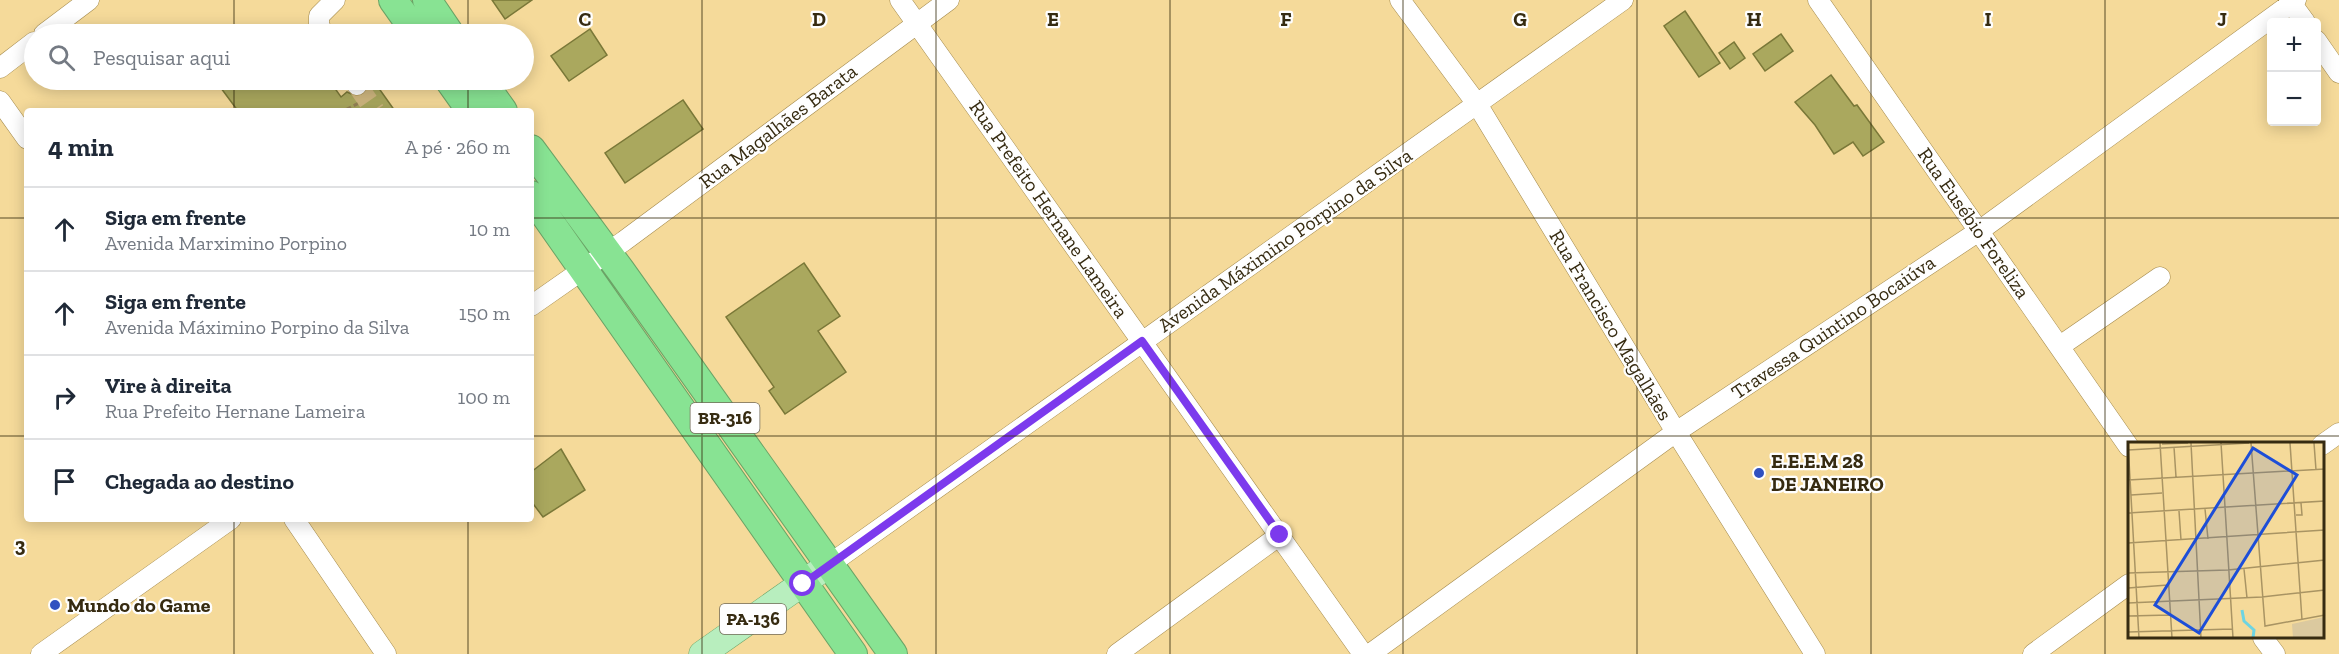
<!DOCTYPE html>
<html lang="pt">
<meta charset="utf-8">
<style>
:root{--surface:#fff;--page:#f6f6f7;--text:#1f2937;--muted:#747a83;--line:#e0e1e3}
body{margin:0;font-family:"Zilla Slab",serif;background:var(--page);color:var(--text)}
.controls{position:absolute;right:18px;top:18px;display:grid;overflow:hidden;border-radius:6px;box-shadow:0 3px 15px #0003}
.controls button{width:54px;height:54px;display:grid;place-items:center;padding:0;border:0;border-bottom:2px solid var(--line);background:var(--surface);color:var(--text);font:30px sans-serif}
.stop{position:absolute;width:18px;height:18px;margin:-14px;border:4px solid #7c3aed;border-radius:50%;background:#fff}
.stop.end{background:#7c3aed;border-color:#fff;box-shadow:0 2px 6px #0008}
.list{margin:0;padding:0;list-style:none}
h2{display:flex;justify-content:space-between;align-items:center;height:78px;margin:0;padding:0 24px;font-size:26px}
h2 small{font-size:20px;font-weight:400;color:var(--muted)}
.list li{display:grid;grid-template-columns:39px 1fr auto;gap:18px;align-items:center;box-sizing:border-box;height:84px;padding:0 24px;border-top:2px solid var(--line)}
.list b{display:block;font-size:22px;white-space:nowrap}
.list p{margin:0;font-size:20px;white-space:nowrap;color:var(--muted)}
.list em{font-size:20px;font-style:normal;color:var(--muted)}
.icon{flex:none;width:33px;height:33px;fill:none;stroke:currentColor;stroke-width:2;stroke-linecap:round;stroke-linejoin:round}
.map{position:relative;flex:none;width:2339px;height:654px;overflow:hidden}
.search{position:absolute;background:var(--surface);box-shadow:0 3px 15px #0003;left:24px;top:24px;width:510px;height:66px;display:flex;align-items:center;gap:15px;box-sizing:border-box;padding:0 21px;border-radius:33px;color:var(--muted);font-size:22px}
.panel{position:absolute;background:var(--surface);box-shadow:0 3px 15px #0003;left:24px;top:108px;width:510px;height:414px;border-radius:6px}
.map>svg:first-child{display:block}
</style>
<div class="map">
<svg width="2339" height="654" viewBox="0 0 2339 654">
<rect width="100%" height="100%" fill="#f5da9a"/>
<path fill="#aaa85e" stroke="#7a7838" stroke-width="1.5" d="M 492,0 L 532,0 L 505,19 Z
M 1685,11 L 1720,63 L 1699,77 L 1664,26 Z
M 590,29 L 607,55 L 569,81 L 551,56 Z
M 1781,34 L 1793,51 L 1765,71 L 1753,54 Z
M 1734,42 L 1745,58 L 1730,69 L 1719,53 Z
M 1831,75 L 1854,106 L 1857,105 L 1884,142 L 1863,156 L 1853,142 L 1834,154 L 1815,125 L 1795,102 Z
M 215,80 L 329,80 L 341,97 L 347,92 L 358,97 L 368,90 L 367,80 L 373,80 L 395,111 L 238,111 Z
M 683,100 L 703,129 L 625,183 L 605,153 Z
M 804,263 L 840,316 L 818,331 L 846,372 L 785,414 L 769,391 L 774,387 L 726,317 Z
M 561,449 L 585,490 L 543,517 L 531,501 L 531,472 Z"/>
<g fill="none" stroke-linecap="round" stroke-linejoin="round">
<path stroke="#cfb77f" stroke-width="20" stroke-dasharray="20 10" stroke-linecap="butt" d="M 357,85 L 375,111"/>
<defs>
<path id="minor" d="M 900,0 L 1363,654
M 1400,0 L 1477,104 L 1676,432 L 1815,654
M 1818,0 L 2129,447
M 2289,0 L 2305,22
M 44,34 L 89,0
M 324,34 L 319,25 L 319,16 L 335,0
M 2316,40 L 2339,73
M 0,68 L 34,42
M 353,80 L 357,85
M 0,101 L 27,139
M 531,306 L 624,241 L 949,0
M 2060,346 L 2160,277
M 2322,445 L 2339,433
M 294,519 L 386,654
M 830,564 L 1623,0
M 2263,638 L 2275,654
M 41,654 L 231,519
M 1117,654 L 1280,535
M 1370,654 L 1676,432 L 1979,231 L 2296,0
M 2033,654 L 2129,584"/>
<path id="major" d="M 702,654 L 830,564"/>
<path id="highway" d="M 393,0 L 417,34
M 427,0 L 450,34
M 449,80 L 471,111
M 481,80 L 503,111
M 531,149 L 621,271 L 893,654
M 531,195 L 853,654"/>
</defs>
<use href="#minor" stroke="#a48a4c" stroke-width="21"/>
<use href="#major" stroke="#6ba366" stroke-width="27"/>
<use href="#highway" stroke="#6ba366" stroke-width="30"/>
<path stroke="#958255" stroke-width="3" stroke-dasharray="4.5 3" stroke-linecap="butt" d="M 347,109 L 359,103
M 344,111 L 347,109 L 349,111"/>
<use href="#minor" stroke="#fff" stroke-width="20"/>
<use href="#major" stroke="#b8eebe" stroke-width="26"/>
<use href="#highway" stroke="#88e393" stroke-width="28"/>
</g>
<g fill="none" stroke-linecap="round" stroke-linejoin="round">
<path stroke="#7c3aed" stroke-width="8" d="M 803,584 L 1142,341 L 1280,535"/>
</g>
<path fill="none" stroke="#362b11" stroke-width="1.5" stroke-opacity="0.55" d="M 234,0 L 234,34M 468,0 L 468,34M 702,0 L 702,654M 936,0 L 936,654M 1170,0 L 1170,654M 1403,0 L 1403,654M 1637,0 L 1637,654M 1871,0 L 1871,654M 2105,0 L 2105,654M 234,80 L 234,111M 468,80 L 468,111M 0,218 L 27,218M 531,218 L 2339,218M 0,436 L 27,436M 531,436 L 2339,436M 234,519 L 234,654M 468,519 L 468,654"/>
<g fill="#3050c0" stroke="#fefefe" stroke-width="2">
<circle cx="1759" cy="473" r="6"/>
<circle cx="55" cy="605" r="6"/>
</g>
<g text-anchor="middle" stroke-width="4.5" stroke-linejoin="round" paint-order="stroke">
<g fill="#fefefe" stroke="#726a58" stroke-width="1.5">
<rect x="690.5" y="403" width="69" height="30" rx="4.5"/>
<rect x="720" y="604" width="66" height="30" rx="4.5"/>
</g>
<g font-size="18" font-weight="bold" fill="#362b11">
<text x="725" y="424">BR-316</text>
<text x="753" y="625">PA-136</text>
</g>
<g font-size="20" fill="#362b11" stroke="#fefefe">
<text transform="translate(778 126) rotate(-37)" y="7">Rua Magalhães Barata</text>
<text transform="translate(1049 209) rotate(55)" y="7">Rua Prefeito Hernane Lameira</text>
<text transform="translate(1974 223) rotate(55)" y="7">Rua Eusébio Foreliza</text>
<text transform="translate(1285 240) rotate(-35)" y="7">Avenida Máximino Porpino da Silva</text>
<text transform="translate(1611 325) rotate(59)" y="7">Rua Francisco Magalhães</text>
<text transform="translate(1833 327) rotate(-34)" y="7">Travessa Quintino Bocaiúva</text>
</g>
<g font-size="20" font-weight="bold" fill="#362b11" stroke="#fefefe" text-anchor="start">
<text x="1771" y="468">E.E.E.M 28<tspan x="1771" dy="23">DE JANEIRO</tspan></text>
<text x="67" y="612">Mundo do Game</text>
</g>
</g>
<g transform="translate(2128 442)">
<rect width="196" height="196" fill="#f5da9a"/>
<path d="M 196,175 L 196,196 L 165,196 L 164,182 Z" fill="#dbc99f"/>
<path fill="none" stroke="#6ed4e2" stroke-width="3" d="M 114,168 L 116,179 L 126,188 L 125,196"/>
<path fill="none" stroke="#a99463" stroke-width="1.5" d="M 0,1 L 11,196M 32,1 L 44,196M 63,1 L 73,196M 93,1 L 97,65M 123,1 L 137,184 L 197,173M 162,1 L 174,178M 186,1 L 188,28M 34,2 L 60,1M 46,5 L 48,35M 0,8 L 121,1M 0,38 L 197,27M 3,53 L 34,51M 97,65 L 105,196M 77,67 L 80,97M 51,69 L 53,98M 0,71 L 197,59M 168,73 L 174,73 L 173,61M 0,101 L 197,88M 116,127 L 119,156M 0,131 L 100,128 L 197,118M 0,146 L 40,143M 0,161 L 134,155 L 197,148M 0,174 L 42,173M 0,190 L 104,187"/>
<path fill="#1d4ed8" fill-opacity="0.15" stroke="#1d4ed8" stroke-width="3" d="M 125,6 L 169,33 L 71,191 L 27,163 Z"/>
<rect width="196" height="196" fill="none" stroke="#362b11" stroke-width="3"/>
</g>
<g font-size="20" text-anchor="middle" font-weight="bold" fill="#362b11" stroke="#fefefe" stroke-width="4.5" stroke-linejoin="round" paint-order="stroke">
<text x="585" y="26">C</text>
<text x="819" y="26">D</text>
<text x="1053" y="26">E</text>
<text x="1286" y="26">F</text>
<text x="1520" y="26">G</text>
<text x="1754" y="26">H</text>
<text x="1988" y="26">I</text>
<text x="2222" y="26">J</text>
<text x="20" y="552">3</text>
</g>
</svg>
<div class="controls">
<button>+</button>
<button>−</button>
</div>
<div class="stop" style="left:803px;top:584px"></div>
<div class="stop end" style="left:1280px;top:535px"></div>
<div class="search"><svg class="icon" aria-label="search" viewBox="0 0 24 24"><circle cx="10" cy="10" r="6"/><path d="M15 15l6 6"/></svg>Pesquisar aqui</div>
<section class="panel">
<h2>4 min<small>A pé · 260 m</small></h2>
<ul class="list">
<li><svg class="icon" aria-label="ahead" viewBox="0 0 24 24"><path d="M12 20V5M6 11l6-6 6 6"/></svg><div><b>Siga em frente</b><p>Avenida Marximino Porpino</p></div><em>10 m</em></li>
<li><svg class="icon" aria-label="ahead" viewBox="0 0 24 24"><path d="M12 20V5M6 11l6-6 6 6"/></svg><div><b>Siga em frente</b><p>Avenida Máximino Porpino da Silva</p></div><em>150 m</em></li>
<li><svg class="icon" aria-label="right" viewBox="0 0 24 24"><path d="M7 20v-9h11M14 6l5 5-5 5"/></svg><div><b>Vire à direita</b><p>Rua Prefeito Hernane Lameira</p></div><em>100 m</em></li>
<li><svg class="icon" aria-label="arrive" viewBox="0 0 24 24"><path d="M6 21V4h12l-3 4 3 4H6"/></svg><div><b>Chegada ao destino</b></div></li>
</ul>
</section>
</div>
